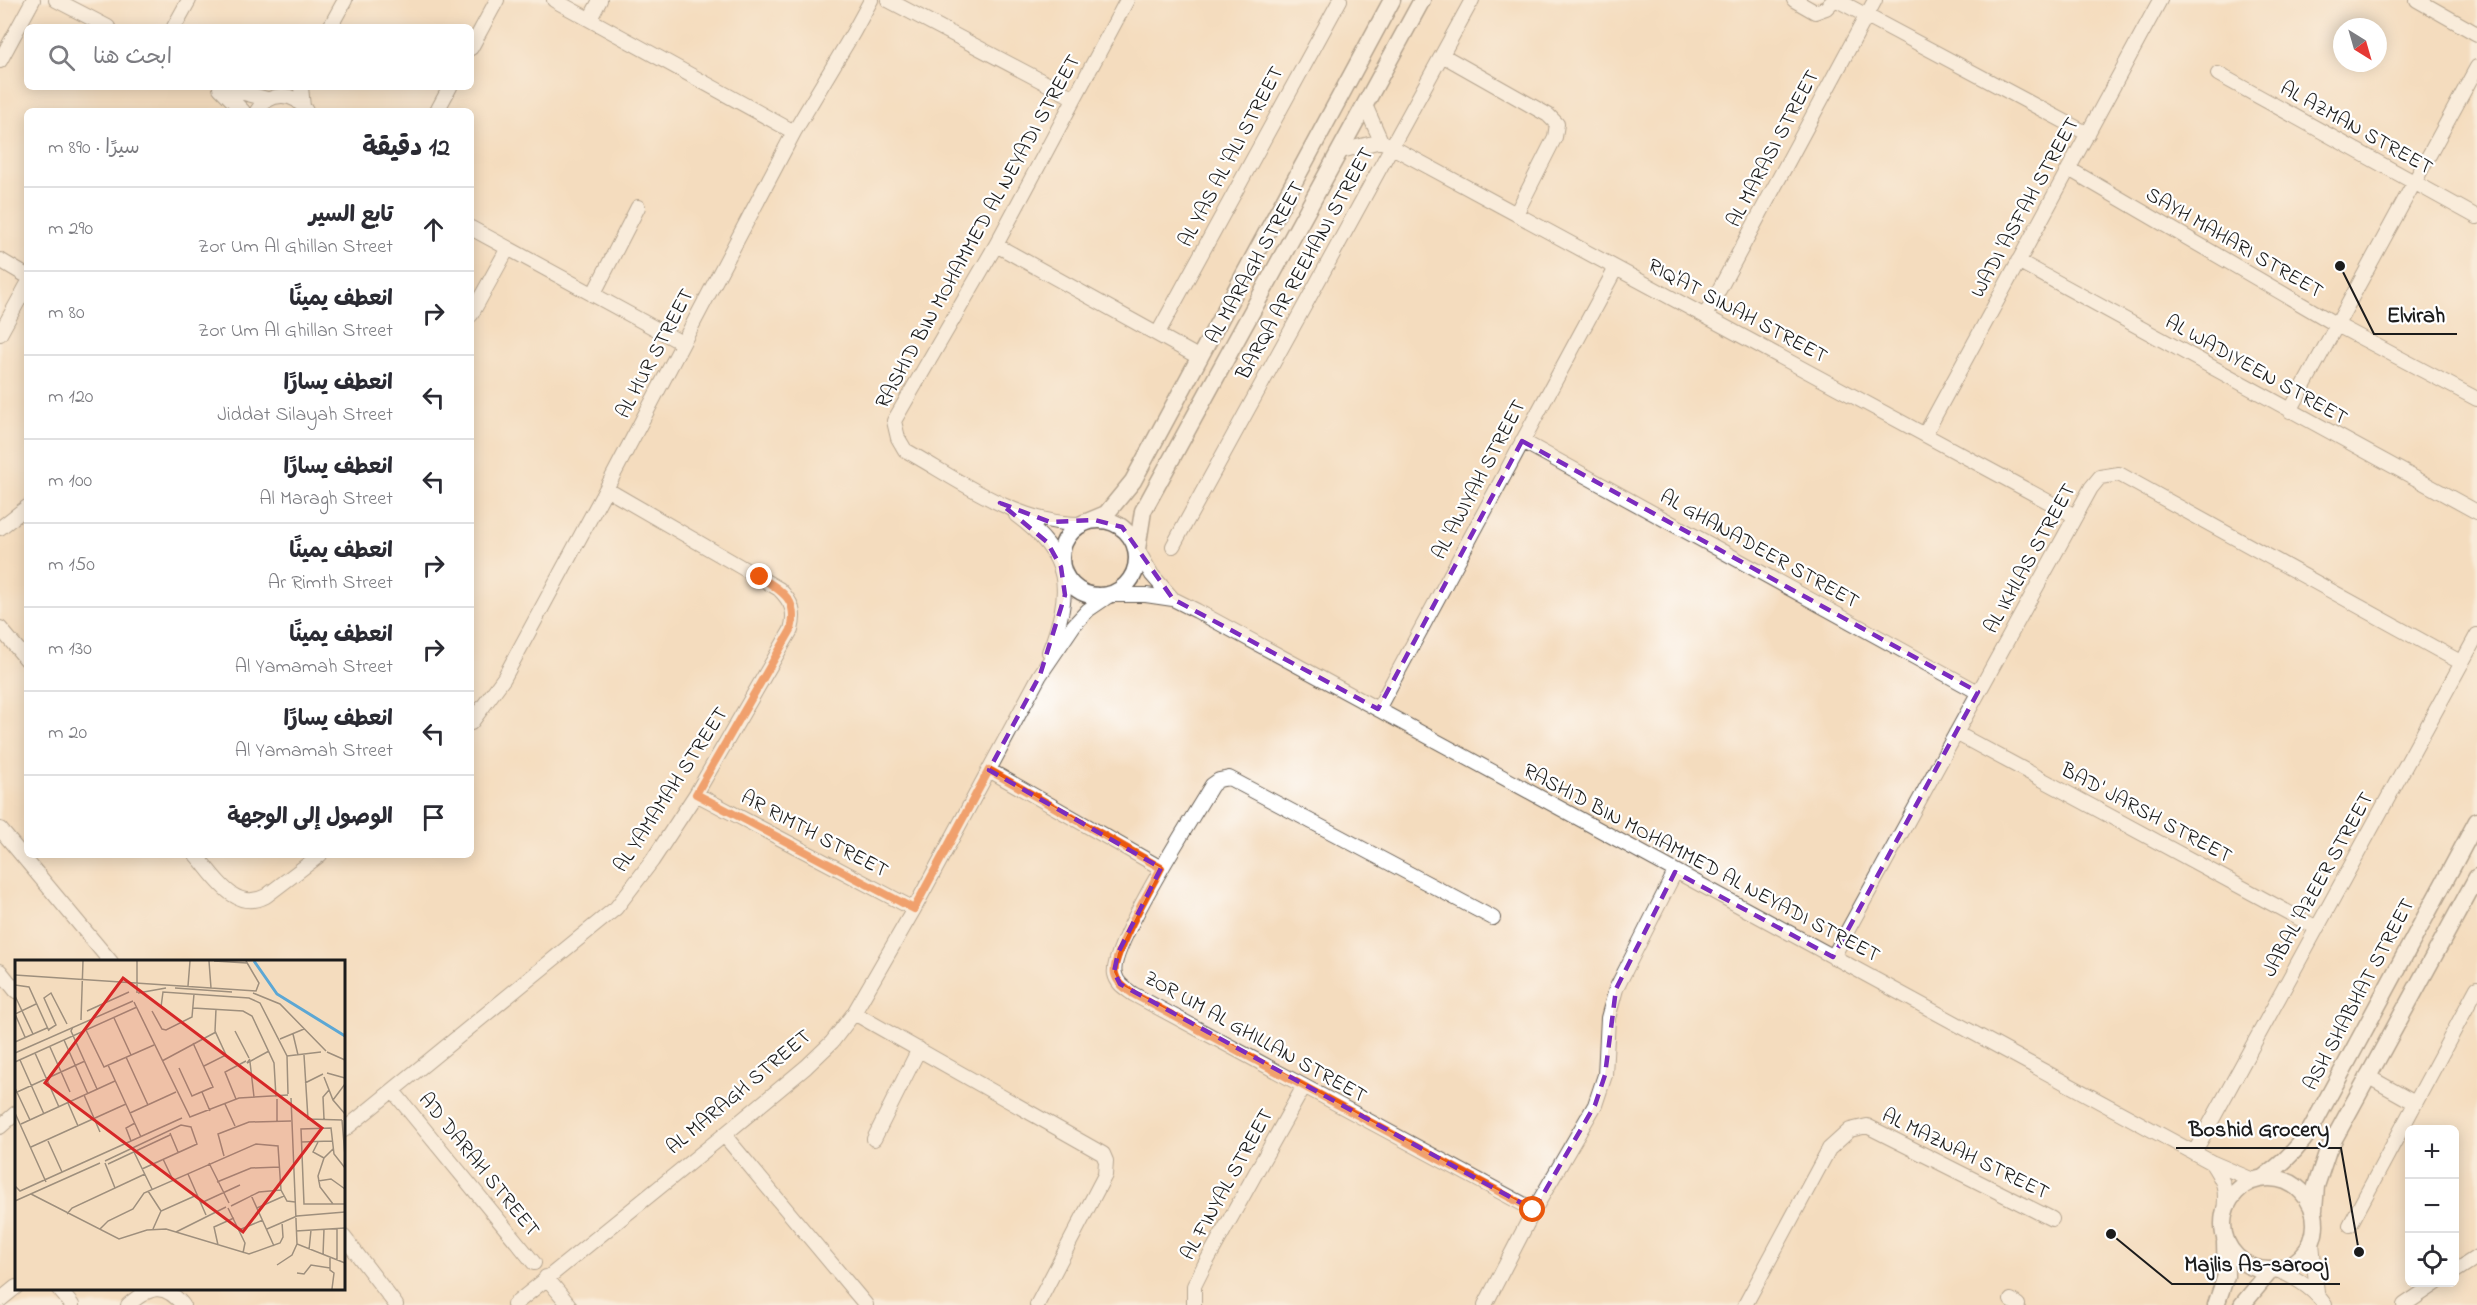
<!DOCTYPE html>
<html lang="ar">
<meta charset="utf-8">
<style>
:root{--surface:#fff;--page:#f7f7f7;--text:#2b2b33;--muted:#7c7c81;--line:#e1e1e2}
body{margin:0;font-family:"Indie Flower","Playpen Sans Arabic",sans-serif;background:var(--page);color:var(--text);direction:rtl}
.controls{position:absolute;right:18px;bottom:18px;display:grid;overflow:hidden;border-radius:9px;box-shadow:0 3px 15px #0003}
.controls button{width:54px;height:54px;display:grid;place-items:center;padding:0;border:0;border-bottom:2px solid var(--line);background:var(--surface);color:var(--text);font:30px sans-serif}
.compass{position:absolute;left:2333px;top:18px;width:54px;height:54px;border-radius:50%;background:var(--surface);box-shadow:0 3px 15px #0003;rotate:143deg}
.stop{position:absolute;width:18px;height:18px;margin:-14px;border:4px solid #ea580c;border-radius:50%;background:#fff}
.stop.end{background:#ea580c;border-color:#fff;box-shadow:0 2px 6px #0008}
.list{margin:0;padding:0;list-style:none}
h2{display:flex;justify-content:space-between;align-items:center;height:78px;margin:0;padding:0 24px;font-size:26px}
h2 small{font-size:20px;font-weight:400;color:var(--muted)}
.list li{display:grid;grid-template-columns:39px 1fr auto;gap:18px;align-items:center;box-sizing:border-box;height:84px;padding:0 24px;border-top:2px solid var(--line)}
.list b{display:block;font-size:22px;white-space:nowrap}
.list p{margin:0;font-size:20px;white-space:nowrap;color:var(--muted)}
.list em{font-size:20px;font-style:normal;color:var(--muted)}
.icon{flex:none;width:33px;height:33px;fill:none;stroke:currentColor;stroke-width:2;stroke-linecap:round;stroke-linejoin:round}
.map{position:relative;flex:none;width:2477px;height:1305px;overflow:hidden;direction:ltr}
.search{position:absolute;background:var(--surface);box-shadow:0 3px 15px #0003;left:24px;top:24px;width:450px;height:66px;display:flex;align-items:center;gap:15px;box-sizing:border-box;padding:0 21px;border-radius:9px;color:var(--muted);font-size:22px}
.panel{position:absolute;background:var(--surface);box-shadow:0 3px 15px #0003;left:24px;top:108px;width:450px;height:750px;border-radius:9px;direction:rtl}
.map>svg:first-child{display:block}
</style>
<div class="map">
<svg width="2477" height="1305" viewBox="0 0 2477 1305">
<rect width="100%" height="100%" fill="#fff"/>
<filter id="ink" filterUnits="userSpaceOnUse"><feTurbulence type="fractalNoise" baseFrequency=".0167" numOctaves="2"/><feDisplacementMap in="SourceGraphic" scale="12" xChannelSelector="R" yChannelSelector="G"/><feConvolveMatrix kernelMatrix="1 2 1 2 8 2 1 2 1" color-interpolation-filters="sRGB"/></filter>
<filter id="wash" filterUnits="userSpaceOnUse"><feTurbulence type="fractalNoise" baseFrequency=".008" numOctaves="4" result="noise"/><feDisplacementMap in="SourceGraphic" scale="24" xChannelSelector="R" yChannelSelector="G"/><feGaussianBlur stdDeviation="1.35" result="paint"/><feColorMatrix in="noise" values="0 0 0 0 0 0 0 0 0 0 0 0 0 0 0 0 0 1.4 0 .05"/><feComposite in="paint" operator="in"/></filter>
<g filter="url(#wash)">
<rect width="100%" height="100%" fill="#f4dcbe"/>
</g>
<g filter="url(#ink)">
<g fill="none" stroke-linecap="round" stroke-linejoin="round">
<defs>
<path id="minor" d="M 56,0 L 108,27
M 554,0 L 794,132
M 888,0 L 1074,98
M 1794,0 L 1815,12 L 1826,8 L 1834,0
M 1837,0 L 2088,134
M 2417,0 L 2477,34
M 590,19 L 600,0
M 174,27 L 189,0
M 330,27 L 345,0
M 471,48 L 497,0
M 1442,55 L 1548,115 L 1557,124 L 1555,137 L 1516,214
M 0,61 L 33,0
M 2218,74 L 2477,217
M 221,87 L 267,99
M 301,87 L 303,107
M 220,88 L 243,111
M 1365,105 L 1381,141 L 2075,516
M 257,111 C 269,92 294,90 306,111
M 437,111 L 450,87
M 1341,151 L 1381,141
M 2069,169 L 2337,325 L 2477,399
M 471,228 L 682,343
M 996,245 L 1200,358
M 0,260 L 27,276
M 2018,261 L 2477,512
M 593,295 L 638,207
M 471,315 L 508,248
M 1705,316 L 1875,0
M 1158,333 L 1340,0
M 0,334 L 27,285
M 2290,411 L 2477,67
M 1925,434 L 2160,0
M 1522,441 L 1978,692
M 1016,515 C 1072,556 1073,590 1049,652
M 1082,524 C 1018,525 959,480 905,450 L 898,438 L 894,421 L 996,245 L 1127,0
M 0,528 L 27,507
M 1173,546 L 1472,0
M 1137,549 L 1152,575 L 1173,599
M 0,628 L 27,660
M 1378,709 L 1616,268
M 471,723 L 504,678 L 606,489 L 794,132 L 853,33 L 871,0
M 1956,733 L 2317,928
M 989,770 L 1161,868
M 696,794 L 914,909
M 0,829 L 111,962
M 196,855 C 215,876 234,913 266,896 L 320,855
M 1493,918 L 1229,778 L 1219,780 L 1212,785 C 1195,813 1108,950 1115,974 C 1117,984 1125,988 1133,994 L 1534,1210
M 1833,957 L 2091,488 L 2100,477 L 2119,474 L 2462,663
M 0,971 L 16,991
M 854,1013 L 1103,1154 L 1106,1161 L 1105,1175 L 1037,1305
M 2367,1076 L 2415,1103
M 393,1091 L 534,1263
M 0,1127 L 16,1113
M 344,1130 L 616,908 L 652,861 L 696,794 L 791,630 C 796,612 792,602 779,589 L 606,489
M 724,1135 L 866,1305
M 874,1139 L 919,1049
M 2194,1153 L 2477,635
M 2211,1162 C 2224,1182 2227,1187 2224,1212
M 2350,1225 L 2477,988
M 344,1237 L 396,1305
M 2312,1243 L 2317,1293
M 2277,1270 C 2297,1278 2313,1288 2325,1305
M 2454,1272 L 2477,1257
M 546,1277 L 569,1305
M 58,1288 L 72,1305
M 0,1300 L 16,1287
M 2011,1300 L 2018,1305
M 128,1305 C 149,1287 163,1281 183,1305
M 514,1305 L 724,1135 L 806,1067 L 832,1042 L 854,1013 L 914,909 L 1040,675 L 1074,625 L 1088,610 L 1110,595 L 1146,595 L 1173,599 L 1197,611 L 2211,1162 L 2253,1180
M 1194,1305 L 1194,1286 L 1204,1266 L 1304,1086
M 1485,1305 L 1534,1210 L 1595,1105 L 1605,1075 L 1608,1018 L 1616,989 L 1675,872
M 1745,1305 L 1829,1149 L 1850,1130 L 1867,1126 L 2052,1219
M 2404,1305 L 2438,1282"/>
<path id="tertiary" d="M1061 558a38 38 0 1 1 76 0a38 38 0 1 1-76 0Z
M 1082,524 L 1106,514 L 1133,481 L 1392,0
M 1137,549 L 1143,511 L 1422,0
M 2264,1177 C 2284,1163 2298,1149 2311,1129 L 2477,821
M2223 1224a46 46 0 1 1 92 0a46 46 0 1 1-92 0Z
M 2314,1210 L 2316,1186 L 2328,1150 L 2477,877
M 2216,1305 L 2226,1276 L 2225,1242
M 2242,1305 L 2271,1270"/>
</defs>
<use href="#minor" stroke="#685f55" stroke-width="16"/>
<use href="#tertiary" stroke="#685f55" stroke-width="19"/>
<use href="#minor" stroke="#fff" stroke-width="14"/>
<use href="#tertiary" stroke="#fff" stroke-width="16"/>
</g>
</g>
<g fill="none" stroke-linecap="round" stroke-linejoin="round" filter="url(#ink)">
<path stroke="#ea580c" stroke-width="8" d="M 760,577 C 783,592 799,600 791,630 L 696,794 L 914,909 L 989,770 L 1161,868 C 1152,886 1110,957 1115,974 C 1117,983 1125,988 1133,994 L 1533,1210"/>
</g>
<path d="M0 0H2477V1305H0ZM 1522,441 L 1978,692 L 1833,957 L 1675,872 L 1616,989 L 1605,1075 L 1595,1105 L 1534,1210 L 1120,984 L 1114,972 L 1118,953 L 1161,868 L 989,770 L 1040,675 L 1065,595 L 1061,567 L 1047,542 L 1000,503 L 1050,522 L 1095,520 L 1122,527 L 1173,599 L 1378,709 Z" fill="#f4dcbe" fill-opacity=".55" fill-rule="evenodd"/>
<path fill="none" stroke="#7b2cbf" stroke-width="4.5" stroke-dasharray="12 8" stroke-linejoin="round" d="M 1522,441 L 1978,692 L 1833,957 L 1675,872 L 1616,989 L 1605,1075 L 1595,1105 L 1534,1210 L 1120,984 L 1114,972 L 1118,953 L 1161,868 L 989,770 L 1040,675 L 1065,595 L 1061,567 L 1047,542 L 1000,503 L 1050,522 L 1095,520 L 1122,527 L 1173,599 L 1378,709 Z"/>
<g text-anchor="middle" stroke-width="4.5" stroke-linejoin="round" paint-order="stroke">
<g font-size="21" fill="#1c1c1c" stroke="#fff">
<text transform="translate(2357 127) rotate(29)" y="7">AL AZMAN STREET</text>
<text transform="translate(1772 148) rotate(-62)" y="7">AL MARASI STREET</text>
<text transform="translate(1230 156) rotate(-62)" y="7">AL YAS AL 'ALI STREET</text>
<text transform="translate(2024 207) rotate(-61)" y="7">WADI 'ASFAH STREET</text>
<text transform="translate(977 231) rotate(-61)" y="7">RASHID BIN MOHAMMED AL NEYADI STREET</text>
<text transform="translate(2235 242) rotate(30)" y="7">SAYH MAHARI STREET</text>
<text transform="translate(1254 262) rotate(-61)" y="7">AL MARAGH STREET</text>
<text transform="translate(1304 263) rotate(-61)" y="7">BARQA AR REEHANI STREET</text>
<text transform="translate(1738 310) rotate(28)" y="7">RIQ'AT SINAH STREET</text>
<text transform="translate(654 353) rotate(-62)" y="7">AL HUR STREET</text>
<text transform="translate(2257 369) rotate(29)" y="7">AL WADIYEEN STREET</text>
<text transform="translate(1478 479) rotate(-62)" y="7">AL 'AWIYAH STREET</text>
<text transform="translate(1760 548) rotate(29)" y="7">AL GHANADEER STREET</text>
<text transform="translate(2029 558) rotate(-61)" y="7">AL IKHLAS STREET</text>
<text transform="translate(670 789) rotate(-57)" y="7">AL YAMAMAH STREET</text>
<text transform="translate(2147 812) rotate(28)" y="7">BAD' JARSH STREET</text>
<text transform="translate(815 833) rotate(28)" y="7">AR RIMTH STREET</text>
<text transform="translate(1702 862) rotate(28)" y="7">RASHID BIN MOHAMMED AL NEYADI STREET</text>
<text transform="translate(2317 884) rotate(-61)" y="7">JABAL 'AZEER STREET</text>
<text transform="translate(2358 994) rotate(-62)" y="7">ASH SHABHAT STREET</text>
<text transform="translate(1256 1036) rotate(29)" y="7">ZOR UM AL GHILLAN STREET</text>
<text transform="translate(738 1091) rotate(-40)" y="7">AL MARAGH STREET</text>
<text transform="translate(1966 1153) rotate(26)" y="7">AL MAZNAH STREET</text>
<text transform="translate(480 1164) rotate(51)" y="7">AD DARAH STREET</text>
<text transform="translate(1226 1184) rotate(-61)" y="7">AL FINYAL STREET</text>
</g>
</g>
<g transform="translate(15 960)">
<rect width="330" height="330" fill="#f4dcbe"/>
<path fill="none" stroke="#5ca7d4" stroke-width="3" d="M 239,1 L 262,34 L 330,76"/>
<path fill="none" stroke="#9e8f7d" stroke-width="1.5" d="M 194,1 L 196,28M 199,1 L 232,3M 0,15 L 241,31 L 244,23 L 231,1M 0,25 L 14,27 L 34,71M 173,26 L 175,1M 160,28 L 217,32M 122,33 L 122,1M 123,33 L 151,28M 238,33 L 265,44 L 311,91M 0,36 L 18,74M 119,42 L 175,157 L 224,138 L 273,135M 146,47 L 148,32 L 234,38 L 245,43 L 272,96 L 273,134M 178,48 L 228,51 L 237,56 L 259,103 L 261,137M 72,51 L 114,32M 137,51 L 147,69 L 151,70 L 177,57 L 179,34M 99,58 L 116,95M 66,60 L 68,1M 58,67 L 56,71 L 82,129M 33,70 L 41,65 L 29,38 L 36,33 L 52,64M 71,70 L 89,107 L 139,85M 220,71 L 234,98M 278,74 L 283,95M 10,77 L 0,54 L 21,44M 265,79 L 289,69M 49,80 L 73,134M 0,82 L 32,68M 35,87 L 55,132M 312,92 L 330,100M 0,93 L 118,41M 20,93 L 44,147M 289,95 L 293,159 L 327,160M 272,96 L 306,92M 111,97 L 133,145M 235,99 L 232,103 L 254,91M 5,100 L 29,154M 147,101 L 201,72M 0,102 L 122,47M 235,102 L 239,137M 93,105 L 126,177M 189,106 L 211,95 L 200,71 L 201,49M 164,108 L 177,136 L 198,127 L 178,83M 312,113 L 330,118M 309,117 L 318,140 L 330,154M 290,123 L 308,114M 0,128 L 15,160M 187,132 L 195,151M 0,133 L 70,101M 69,135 L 85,172M 276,138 L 282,284 L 330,303M 221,139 L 210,112 L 231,101M 262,139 L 262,161M 318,140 L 330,124M 53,143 L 63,166M 210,144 L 220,166M 0,153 L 31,222M 115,153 L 161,132M 309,159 L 308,137 L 314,130M 327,160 L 330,196M 6,164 L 100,121M 155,173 L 163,192M 33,181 L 47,212M 116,181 L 111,168 L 120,163M 286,182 L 317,181M 303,182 L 298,192 L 309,198M 16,187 L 111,144M 119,192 L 137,229M 209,196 L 203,174 L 234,162 L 276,161M 148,199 L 158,220M 90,201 L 166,165 L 176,167 L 182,184 L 127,209M 90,203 L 100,228M 194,203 L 214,243M 93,204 L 155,175M 330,208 L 319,194 L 316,168 L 286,169 L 289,244 L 330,244M 173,214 L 191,255M 303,221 L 316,219 L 330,229M 202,222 L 236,208 L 265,207M 0,226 L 5,231 L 167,158M 133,231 L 146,251M 16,234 L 104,279 L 132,270 L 151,269 L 234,294 L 265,283 L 268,277 L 267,262M 236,235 L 259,286M 0,241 L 85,203M 186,243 L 225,225M 318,244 L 305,227 L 303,216 L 309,198 L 318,189M 216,246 L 244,232 L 266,230M 213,248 L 230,283 L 228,293M 242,248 L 269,236M 52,254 L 57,248 L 130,214M 85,269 L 93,261 L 118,249 L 129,233 L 241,184 L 263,186 L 266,230 L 272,241 L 280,242M 138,269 L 146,251 L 182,235M 252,269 L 282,256 L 330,252M 224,270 L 248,260M 281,271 L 330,268M 161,272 L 211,247M 203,285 L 199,267 L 219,258M 294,290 L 296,270M 308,295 L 309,269M 315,298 L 315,310 L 319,313 L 317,329M 322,300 L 322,269M 262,305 L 277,295 L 282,284M 282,313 L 289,314 L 296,305 L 315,308"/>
<path fill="#d62828" fill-opacity="0.15" stroke="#d62828" stroke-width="3" d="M 108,18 L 307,168 L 228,272 L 30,123 Z"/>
<rect width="330" height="330" fill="none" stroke="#1c1c1c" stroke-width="3"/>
</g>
<path fill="none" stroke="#1c1c1c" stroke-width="2" d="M2340 266L2374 334H2457M2359 1252L2341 1148H2176M2111 1234L2172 1284H2340"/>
<g fill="#1c1c1c" stroke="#fff" stroke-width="2">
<circle cx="2340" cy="266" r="6"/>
<circle cx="2359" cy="1252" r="6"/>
<circle cx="2111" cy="1234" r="6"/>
</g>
<g font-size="22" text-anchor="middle" font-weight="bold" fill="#1c1c1c" stroke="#fff" stroke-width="4.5" stroke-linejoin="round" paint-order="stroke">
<text x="2416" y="322">Elvirah</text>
<text x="2259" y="1136">Boshid Grocery</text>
<text x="2256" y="1271">Majlis As-sarooj</text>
</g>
</svg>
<div class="controls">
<button>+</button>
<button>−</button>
<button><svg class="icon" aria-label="locate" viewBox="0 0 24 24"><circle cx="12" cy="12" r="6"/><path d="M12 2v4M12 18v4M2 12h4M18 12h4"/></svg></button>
</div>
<svg class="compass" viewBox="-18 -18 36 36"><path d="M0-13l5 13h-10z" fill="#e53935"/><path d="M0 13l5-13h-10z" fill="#7c7c81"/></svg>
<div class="stop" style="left:1533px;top:1210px"></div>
<div class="stop end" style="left:760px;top:577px"></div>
<div class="search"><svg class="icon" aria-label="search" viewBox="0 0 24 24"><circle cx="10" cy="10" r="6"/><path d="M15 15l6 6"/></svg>ابحث هنا</div>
<section class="panel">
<h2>12 دقيقة<small>سيرًا · 890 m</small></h2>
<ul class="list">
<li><svg class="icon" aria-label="ahead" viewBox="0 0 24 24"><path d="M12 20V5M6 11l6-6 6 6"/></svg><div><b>تابع السير</b><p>Zor Um Al Ghillan Street</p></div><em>290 m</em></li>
<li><svg class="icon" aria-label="right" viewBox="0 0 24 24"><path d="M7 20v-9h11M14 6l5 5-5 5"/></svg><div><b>انعطف يمينًا</b><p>Zor Um Al Ghillan Street</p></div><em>80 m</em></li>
<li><svg class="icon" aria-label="left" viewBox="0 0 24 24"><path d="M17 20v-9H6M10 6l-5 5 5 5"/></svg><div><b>انعطف يسارًا</b><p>Jiddat Silayah Street</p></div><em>120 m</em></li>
<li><svg class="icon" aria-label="left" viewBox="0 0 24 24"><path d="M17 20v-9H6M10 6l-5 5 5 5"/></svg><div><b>انعطف يسارًا</b><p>Al Maragh Street</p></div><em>100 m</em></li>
<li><svg class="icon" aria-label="right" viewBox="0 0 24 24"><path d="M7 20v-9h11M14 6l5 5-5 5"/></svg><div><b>انعطف يمينًا</b><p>Ar Rimth Street</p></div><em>150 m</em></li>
<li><svg class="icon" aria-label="right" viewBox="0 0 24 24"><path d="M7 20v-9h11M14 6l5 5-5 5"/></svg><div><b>انعطف يمينًا</b><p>Al Yamamah Street</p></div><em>130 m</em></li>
<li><svg class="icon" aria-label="left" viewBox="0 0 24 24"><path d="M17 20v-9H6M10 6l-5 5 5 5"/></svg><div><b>انعطف يسارًا</b><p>Al Yamamah Street</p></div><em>20 m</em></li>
<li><svg class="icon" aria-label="arrive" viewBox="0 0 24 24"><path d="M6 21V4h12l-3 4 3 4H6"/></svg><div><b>الوصول إلى الوجهة</b></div></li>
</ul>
</section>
</div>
